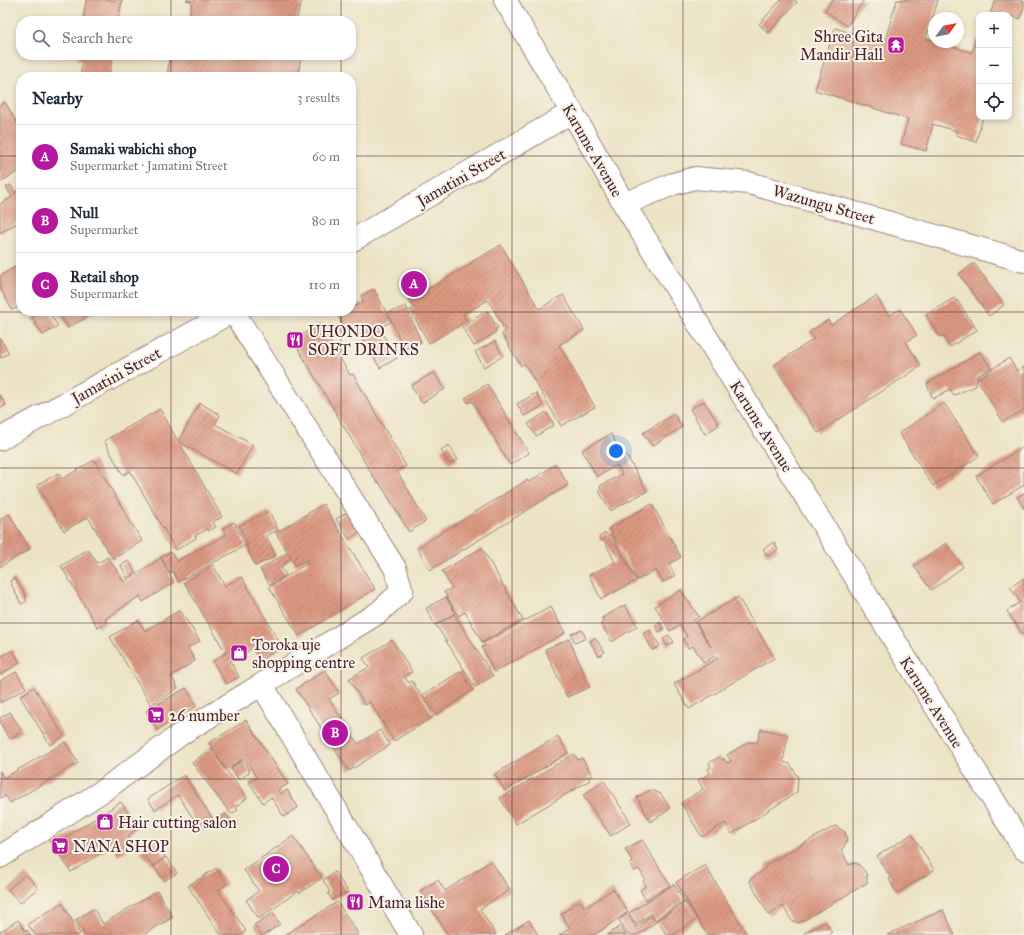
<!DOCTYPE html>
<meta charset="utf-8">
<style>
:root{--surface:#fff;--page:#f6f6f7;--text:#1f2937;--muted:#747a83;--line:#e0e1e3;--accent:#b5179e}
body{margin:0;font-family:"IM FELL Great Primer",serif;background:var(--page);color:var(--text)}
.controls{position:absolute;right:12px;top:12px;display:grid;overflow:hidden;border-radius:8px;box-shadow:0 2px 6px #0003}
.controls button{width:36px;height:36px;display:grid;place-items:center;padding:0;border:0;border-bottom:1px solid var(--line);background:var(--surface);color:var(--text);font:20px sans-serif}
.compass{position:absolute;left:928px;top:12px;width:36px;height:36px;border-radius:50%;background:var(--surface);box-shadow:0 2px 6px #0003;rotate:58deg}
.you{position:absolute;left:616px;top:451px;width:14px;height:14px;margin:-10px;border:3px solid #fff;border-radius:50%;background:#1a73e8;box-shadow:0 0 0 6px #1a73e833}
.badge{display:grid;place-items:center;width:26px;height:26px;border-radius:50%;background:var(--accent);color:#fff;font-size:13px;font-weight:700}
.pin{position:absolute;translate:-50% -50%;border:2px solid #fff;box-shadow:0 1px 4px #0006}
.list{margin:0;padding:0;list-style:none}
h2{display:flex;justify-content:space-between;align-items:center;height:52px;margin:0;padding:0 16px;font-size:17px}
h2 small{font-size:13px;font-weight:400;color:var(--muted)}
.list li{display:grid;grid-template-columns:26px 1fr auto;gap:12px;align-items:center;box-sizing:border-box;height:64px;padding:0 16px;border-top:1px solid var(--line)}
.list b{display:block;font-size:15px;white-space:nowrap}
.list p{margin:0;font-size:13px;white-space:nowrap;color:var(--muted)}
.list em{font-size:13px;font-style:normal;color:var(--muted)}
.icon{flex:none;width:22px;height:22px;fill:none;stroke:currentColor;stroke-width:2;stroke-linecap:round;stroke-linejoin:round}
.map{position:relative;flex:none;width:1024px;height:935px;overflow:hidden}
.search{position:absolute;background:var(--surface);box-shadow:0 2px 6px #0003;left:16px;top:16px;width:340px;height:44px;display:flex;align-items:center;gap:10px;box-sizing:border-box;padding:0 14px;border-radius:16px;color:var(--muted);font-size:15px}
.panel{position:absolute;background:var(--surface);box-shadow:0 2px 6px #0003;left:16px;top:72px;width:340px;height:244px;border-radius:16px}
.map>svg:first-child{display:block}
</style>
<div class="map">
<svg width="1024" height="935" viewBox="0 0 1024 935">
<defs>
<pattern id="building-hatch" width="6" height="6" patternUnits="userSpaceOnUse"><rect width="6" height="6" fill="#dc9881"/><path d="M-1 1l2-2M0 6l6-6M5 7l2-2" fill="none" stroke="#b47b6a"/></pattern>
</defs>
<rect width="100%" height="100%" fill="#f7f3e8"/>
<filter id="ink" filterUnits="userSpaceOnUse"><feTurbulence type="fractalNoise" baseFrequency=".025" numOctaves="2"/><feDisplacementMap in="SourceGraphic" scale="8" xChannelSelector="R" yChannelSelector="G"/><feConvolveMatrix kernelMatrix="1 2 1 2 8 2 1 2 1" color-interpolation-filters="sRGB"/></filter>
<filter id="wash" filterUnits="userSpaceOnUse"><feTurbulence type="fractalNoise" baseFrequency=".012" numOctaves="4" result="noise"/><feDisplacementMap in="SourceGraphic" scale="16" xChannelSelector="R" yChannelSelector="G"/><feGaussianBlur stdDeviation="0.9" result="paint"/><feColorMatrix in="noise" values="0 0 0 0 0 0 0 0 0 0 0 0 0 0 0 0 0 1.4 0 .05"/><feComposite in="paint" operator="in"/></filter>
<g filter="url(#wash)">
<rect width="100%" height="100%" fill="#ece3c4"/>
<g id="blocks">
<path fill="url(#building-hatch)" d="M 86,0 L 122,0 L 118,21 L 83,21 Z
M 186,0 L 302,0 L 296,21 L 189,21 L 192,2 Z
M 781,0 L 795,0 L 797,2 L 768,33 L 759,24 Z
M 832,0 L 864,0 L 847,26 L 825,11 Z
M 897,0 L 938,0 L 926,38 L 934,41 L 934,42 L 939,42 L 972,53 L 976,39 L 979,40 L 979,117 L 983,117 L 976,142 L 956,135 L 957,131 L 932,124 L 932,125 L 933,125 L 926,151 L 901,144 L 908,119 L 815,90 L 835,28 L 884,43 Z
M 995,0 L 1024,1 L 1024,7 L 1020,19 L 1011,16 L 1009,21 L 1009,15 L 990,15 Z
M 78,55 L 113,55 L 109,77 L 80,77 L 83,60 L 77,59 Z
M 170,55 L 301,55 L 298,77 L 167,77 Z
M 5,102 L 21,130 L 21,170 L 0,182 L 0,105 Z
M 11,185 L 15,193 L 21,189 L 21,221 L 0,233 L 0,204 L 12,197 L 6,187 Z
M 501,245 L 539,309 L 563,295 L 584,330 L 559,345 L 595,407 L 561,426 L 524,363 L 521,366 L 502,334 L 506,331 L 488,300 L 463,315 L 467,321 L 429,343 L 410,310 L 414,308 L 409,300 L 471,264 L 470,263 Z
M 974,263 L 1004,305 L 989,316 L 959,274 Z
M 17,266 L 21,273 L 21,305 L 12,310 L 0,288 L 0,276 Z
M 374,289 L 391,322 L 361,336 L 356,328 L 347,333 L 338,314 L 344,311 L 351,311 L 351,308 L 364,302 L 361,296 Z
M 876,296 L 889,316 L 900,309 L 917,335 L 906,342 L 921,366 L 818,433 L 774,365 L 814,339 L 809,332 L 828,320 L 831,325 Z
M 954,298 L 956,302 L 957,300 L 977,330 L 950,347 L 943,335 L 940,337 L 926,315 Z
M 406,306 L 421,342 L 404,349 L 388,313 Z
M 42,311 L 48,311 L 58,326 L 43,335 L 32,318 Z
M 62,311 L 96,311 L 68,328 L 59,313 Z
M 487,311 L 498,328 L 495,330 L 496,332 L 474,346 L 462,327 Z
M 320,324 L 350,375 L 353,374 L 406,466 L 397,471 L 426,521 L 409,532 L 379,482 L 377,483 L 293,340 Z
M 380,330 L 397,358 L 380,368 L 363,340 Z
M 0,338 L 9,353 L 0,358 Z
M 495,341 L 503,356 L 484,367 L 475,352 Z
M 980,352 L 991,368 L 977,376 L 976,386 L 954,395 L 950,389 L 933,399 L 927,384 Z
M 1009,358 L 1017,371 L 1024,367 L 1024,410 L 1003,422 L 977,379 Z
M 434,372 L 445,389 L 422,403 L 411,386 Z
M 487,384 L 529,453 L 510,465 L 472,401 L 468,403 L 465,398 Z
M 536,393 L 543,406 L 524,416 L 517,404 Z
M 0,395 L 6,405 L 0,409 Z
M 704,401 L 719,425 L 705,434 L 690,409 Z
M 200,403 L 220,415 L 215,424 L 253,445 L 237,474 L 179,442 L 222,517 L 213,522 L 216,527 L 208,531 L 207,529 L 195,536 L 196,538 L 176,550 L 130,471 L 123,475 L 104,441 L 160,409 L 178,441 Z
M 944,403 L 979,456 L 933,486 L 899,433 Z
M 546,412 L 554,425 L 536,436 L 528,424 Z
M 674,414 L 682,427 L 652,446 L 643,433 Z
M 611,434 L 618,446 L 620,444 L 647,491 L 610,511 L 599,491 L 601,489 L 600,486 L 622,474 L 617,465 L 597,477 L 582,450 Z
M 449,445 L 458,460 L 449,464 L 441,450 Z
M 1024,447 L 1024,485 L 993,504 L 976,476 Z
M 94,460 L 142,541 L 113,559 L 88,517 L 64,531 L 37,485 L 59,473 L 62,479 Z
M 556,464 L 568,485 L 430,570 L 417,548 L 527,480 L 529,482 Z
M 1024,493 L 1024,509 L 1017,497 Z
M 323,504 L 375,589 L 299,636 L 269,587 L 308,563 L 306,559 L 296,566 L 276,533 Z
M 652,504 L 681,557 L 669,564 L 675,576 L 663,582 L 656,570 L 637,580 L 609,528 Z
M 269,511 L 278,530 L 266,536 L 276,556 L 255,566 L 246,545 L 248,545 L 239,526 Z
M 348,512 L 361,531 L 349,539 L 336,519 Z
M 9,514 L 30,549 L 0,567 L 0,519 Z
M 234,522 L 246,545 L 178,582 L 173,571 L 169,573 L 161,557 L 171,552 L 177,561 L 226,535 L 222,529 Z
M 606,533 L 608,536 L 611,535 L 636,581 L 601,599 L 589,575 L 615,562 L 604,540 L 601,541 L 599,537 Z
M 774,542 L 778,550 L 768,556 L 763,549 Z
M 946,543 L 963,567 L 931,590 L 914,566 Z
M 482,548 L 523,620 L 482,642 L 465,612 L 458,616 L 444,592 L 452,588 L 442,571 Z
M 88,549 L 97,563 L 108,557 L 124,582 L 161,558 L 174,582 L 143,602 L 140,596 L 105,619 L 107,622 L 98,628 L 61,566 Z
M 287,553 L 291,559 L 281,567 L 286,575 L 270,585 L 260,569 Z
M 129,561 L 135,573 L 127,578 L 121,565 Z
M 213,565 L 225,586 L 242,577 L 282,647 L 260,660 L 253,648 L 230,661 L 239,677 L 226,684 L 213,661 L 226,653 L 184,582 Z
M 15,578 L 26,596 L 25,597 L 27,601 L 21,604 L 10,581 Z
M 1024,578 L 1024,635 L 1023,635 L 1007,611 L 1020,602 L 1010,587 Z
M 681,590 L 699,617 L 693,620 L 711,647 L 696,622 L 738,597 L 774,658 L 689,709 L 674,684 L 718,658 L 716,655 L 704,663 L 693,646 L 688,648 L 683,639 L 687,636 L 680,625 L 670,631 L 655,606 Z
M 446,597 L 455,613 L 435,625 L 426,608 Z
M 625,605 L 637,626 L 612,642 L 601,624 L 604,622 L 602,618 Z
M 551,607 L 565,633 L 494,672 L 482,647 L 485,646 L 483,643 Z
M 180,610 L 200,641 L 188,648 L 195,661 L 171,676 L 178,688 L 151,705 L 110,637 L 138,620 L 145,631 Z
M 454,614 L 493,676 L 475,687 L 436,625 Z
M 660,622 L 664,629 L 659,632 L 655,625 Z
M 582,630 L 586,638 L 575,643 L 571,634 Z
M 650,630 L 660,646 L 653,650 L 643,634 Z
M 669,635 L 674,642 L 667,646 L 663,639 Z
M 595,638 L 605,652 L 599,656 L 590,641 Z
M 569,639 L 590,687 L 567,697 L 545,649 Z
M 392,640 L 412,672 L 404,676 L 409,683 L 412,681 L 434,716 L 394,741 L 370,702 L 365,705 L 349,679 L 369,667 L 363,658 Z
M 13,650 L 20,663 L 0,675 L 0,657 Z
M 325,670 L 339,693 L 329,699 L 358,744 L 380,730 L 390,745 L 349,771 L 296,689 Z
M 461,671 L 473,690 L 436,715 L 423,695 Z
M 16,672 L 26,688 L 0,703 L 0,681 Z
M 34,687 L 64,736 L 50,745 L 20,696 Z
M 186,688 L 197,706 L 157,730 L 146,711 Z
M 10,712 L 22,731 L 10,739 L 0,723 L 0,718 Z
M 246,720 L 288,784 L 278,790 L 281,794 L 287,790 L 298,807 L 284,817 L 271,797 L 263,803 L 249,782 L 257,778 L 244,758 L 226,769 L 209,743 Z
M 761,729 L 788,735 L 783,762 L 790,764 L 798,777 L 797,792 L 732,834 L 725,823 L 702,837 L 681,803 L 703,789 L 698,780 L 710,773 L 708,769 L 711,767 L 709,763 L 719,757 L 722,760 L 724,759 L 727,763 L 731,761 L 727,755 L 748,742 L 757,743 Z
M 558,736 L 568,753 L 505,791 L 495,774 Z
M 65,742 L 78,763 L 10,803 L 6,796 L 1,798 L 0,796 L 0,771 L 4,778 Z
M 211,748 L 218,757 L 217,758 L 247,798 L 235,807 L 238,810 L 231,814 L 192,763 Z
M 574,754 L 578,760 L 582,758 L 592,775 L 588,777 L 590,780 L 516,824 L 500,798 Z
M 242,760 L 250,772 L 239,780 L 231,768 Z
M 184,775 L 214,821 L 201,830 L 178,795 L 155,810 L 148,799 Z
M 604,781 L 631,823 L 611,836 L 583,795 Z
M 651,790 L 661,794 L 670,808 L 669,809 L 669,810 L 650,822 L 637,797 Z
M 121,802 L 138,828 L 128,836 L 134,845 L 118,856 L 112,846 L 71,872 L 53,845 Z
M 226,814 L 231,821 L 224,826 L 219,818 Z
M 835,826 L 845,832 L 847,841 L 844,847 L 841,849 L 849,865 L 855,863 L 859,865 L 864,870 L 867,875 L 867,883 L 799,923 L 792,921 L 783,906 L 769,915 L 749,880 L 764,870 L 767,864 Z
M 912,834 L 934,870 L 897,893 L 889,879 L 891,878 L 877,856 Z
M 293,836 L 322,878 L 300,893 L 298,891 L 259,919 L 246,900 L 259,891 L 244,870 Z
M 642,840 L 670,885 L 646,900 L 640,890 L 646,886 L 643,881 L 645,879 L 639,869 L 634,871 L 630,864 L 633,862 L 625,849 Z
M 153,841 L 165,856 L 154,866 L 140,852 Z
M 166,857 L 177,873 L 164,881 L 154,867 Z
M 491,861 L 510,890 L 480,909 L 496,935 L 448,935 L 420,891 L 438,880 L 445,891 Z
M 705,865 L 747,935 L 707,935 L 676,882 Z
M 216,868 L 227,884 L 218,890 L 246,931 L 241,935 L 221,935 L 188,886 Z
M 335,872 L 348,892 L 332,900 L 328,893 L 330,892 L 323,880 Z
M 26,874 L 38,888 L 20,903 L 8,890 Z
M 674,884 L 684,901 L 655,920 L 651,914 L 636,924 L 629,913 Z
M 613,889 L 628,912 L 594,935 L 559,935 L 570,928 L 561,914 L 580,901 L 585,908 Z
M 157,891 L 173,917 L 143,935 L 84,935 L 84,932 L 83,932 L 75,920 L 94,909 L 103,924 Z
M 337,902 L 359,935 L 285,935 Z
M 686,902 L 697,919 L 673,935 L 667,935 L 657,920 Z
M 62,903 L 80,934 L 78,935 L 35,935 L 28,924 Z
M 943,910 L 955,935 L 887,935 Z
M 273,913 L 280,924 L 264,935 L 261,935 L 254,925 Z
M 627,914 L 636,927 L 651,916 L 656,922 L 638,935 L 629,935 L 619,920 Z
M 18,920 L 25,931 L 27,930 L 30,935 L 0,935 L 0,932 Z
M 529,920 L 538,935 L 505,935 Z
M 825,922 L 832,932 L 827,935 L 805,935 L 804,933 Z
M 621,926 L 626,935 L 607,935 Z"/>
</g>
</g>
<g filter="url(#ink)">
<use href="#blocks" fill-opacity="0" stroke="#9b8178" stroke-width="1"/>
<g fill="none" stroke-linecap="round" stroke-linejoin="round">
<defs>
<path id="minor" d="M 624,204 L 673,184 L 695,178 L 749,183 L 1024,261
M 351,241 L 572,112
M 0,439 L 233,311
M 262,685 L 411,935
M 0,857 L 104,790 L 181,734 L 378,613 L 402,591 L 395,568 L 233,311"/>
<path id="major" d="M 505,0 L 572,112 L 624,204 L 1024,849"/>
</defs>
<use href="#minor" stroke="#9b8178" stroke-width="24"/>
<use href="#major" stroke="#9b8178" stroke-width="24"/>
<use href="#minor" stroke="#fff" stroke-width="22"/>
<use href="#major" stroke="#fff" stroke-width="22"/>
</g>
</g>
<path fill="none" stroke="#4a1f2b" stroke-width="1" stroke-opacity="0.55" d="M 171,0 L 171,21M 341,0 L 341,21M 512,0 L 512,935M 683,0 L 683,935M 853,0 L 853,935M 171,55 L 171,77M 341,55 L 341,77M 0,156 L 21,156M 351,156 L 1024,156M 171,311 L 171,935M 341,311 L 341,935M 0,312 L 1024,312M 0,468 L 1024,468M 0,623 L 1024,623M 0,779 L 1024,779"/>
<defs>
<symbol id="temple-square" viewBox="-11 -11 22 22"><rect x="-9" y="-9" width="18" height="18" rx="4" fill="#b5179e" stroke="#f7f3e8"/><path d="M0-6L5-2H3V0L6.5 2.5H4V6H1.5V3h-3V6H-4V2.5H-6.5L-3 0V-2H-5Z" fill="#fff"/></symbol>
<symbol id="restaurant-square" viewBox="-11 -11 22 22"><rect x="-9" y="-9" width="18" height="18" rx="4" fill="#b5179e" stroke="#f7f3e8"/><path d="M-5-6h1v4h1v-4h1v4h1v-4h1v5L-1.5 .5V6h-2V.5L-5-1ZM5-6V6H3V1.5H1.5Q1.5-4 5-6Z" fill="#fff"/></symbol>
<symbol id="shop-square" viewBox="-11 -11 22 22"><rect x="-9" y="-9" width="18" height="18" rx="4" fill="#b5179e" stroke="#f7f3e8"/><path d="M-5-2.5h2.3a2.7 3.5 0 0 1 5.4 0H5L5.5 6h-11ZM-1.5-2.5h3a1.5 2.3 0 0 0-3 0Z" fill="#fff"/></symbol>
<symbol id="supermarket-square" viewBox="-11 -11 22 22"><rect x="-9" y="-9" width="18" height="18" rx="4" fill="#b5179e" stroke="#f7f3e8"/><path d="M-6-5.5h2.5l.6 2H6L4.5 2H-2.5L-4.4-4H-6ZM-1.5 3.2a1.3 1.3 0 1 0 .1 0ZM3 3.2a1.3 1.3 0 1 0 .1 0Z" fill="#fff"/></symbol>
</defs>
<g fill-rule="evenodd">
<use href="#temple-square" x="886" y="35" width="20" height="20"/>
<use href="#restaurant-square" x="285" y="330" width="20" height="20"/>
<use href="#shop-square" x="229" y="643" width="20" height="20"/>
<use href="#supermarket-square" x="146" y="705" width="20" height="20"/>
<use href="#shop-square" x="95" y="812" width="20" height="20"/>
<use href="#supermarket-square" x="50" y="836" width="20" height="20"/>
<use href="#restaurant-square" x="345" y="892" width="20" height="20"/>
</g>
<g text-anchor="middle" stroke-width="4" stroke-linejoin="round" paint-order="stroke">
<g font-size="16" fill="#4a1f2b" stroke="#f7f3e8" text-anchor="start">
<text x="883" y="42" text-anchor="end">Shree Gita<tspan x="883" dy="18">Mandir Hall</tspan></text>
<text x="308" y="337">UHONDO<tspan x="308" dy="18">SOFT DRINKS</tspan></text>
<text x="252" y="650">Toroka uje<tspan x="252" dy="18">shopping centre</tspan></text>
<text x="169" y="721">26 number</text>
<text x="118" y="828">Hair cutting salon</text>
<text x="73" y="852">NANA SHOP</text>
<text x="368" y="908">Mama lishe</text>
</g>
<g font-size="16" fill="#4a1f2b" stroke="#f7f3e8">
<text transform="translate(593 150) rotate(60)" y="6">Karume Avenue</text>
<text transform="translate(461 177) rotate(-30)" y="6">Jamatini Street</text>
<text transform="translate(824 204) rotate(16)" y="6">Wazungu Street</text>
<text transform="translate(116 375) rotate(-29)" y="6">Jamatini Street</text>
<text transform="translate(762 426) rotate(58)" y="6">Karume Avenue</text>
<text transform="translate(932 702) rotate(58)" y="6">Karume Avenue</text>
</g>
</g>
</svg>
<div class="controls">
<button>+</button>
<button>−</button>
<button><svg class="icon" aria-label="locate" viewBox="0 0 24 24"><circle cx="12" cy="12" r="6"/><path d="M12 2v4M12 18v4M2 12h4M18 12h4"/></svg></button>
</div>
<svg class="compass" viewBox="-18 -18 36 36"><path d="M0-13l5 13h-10z" fill="#e53935"/><path d="M0 13l5-13h-10z" fill="#747a83"/></svg>
<div class="you"></div>
<div class="pin badge" style="left:414px;top:284px">A</div>
<div class="pin badge" style="left:335px;top:733px">B</div>
<div class="pin badge" style="left:276px;top:869px">C</div>
<div class="search"><svg class="icon" aria-label="search" viewBox="0 0 24 24"><circle cx="10" cy="10" r="6"/><path d="M15 15l6 6"/></svg>Search here</div>
<section class="panel">
<h2>Nearby<small>3 results</small></h2>
<ul class="list">
<li><span class="badge">A</span><div><b>Samaki wabichi shop</b><p>Supermarket · Jamatini Street</p></div><em>60 m</em></li>
<li><span class="badge">B</span><div><b>Null</b><p>Supermarket</p></div><em>80 m</em></li>
<li><span class="badge">C</span><div><b>Retail shop</b><p>Supermarket</p></div><em>110 m</em></li>
</ul>
</section>
</div>
